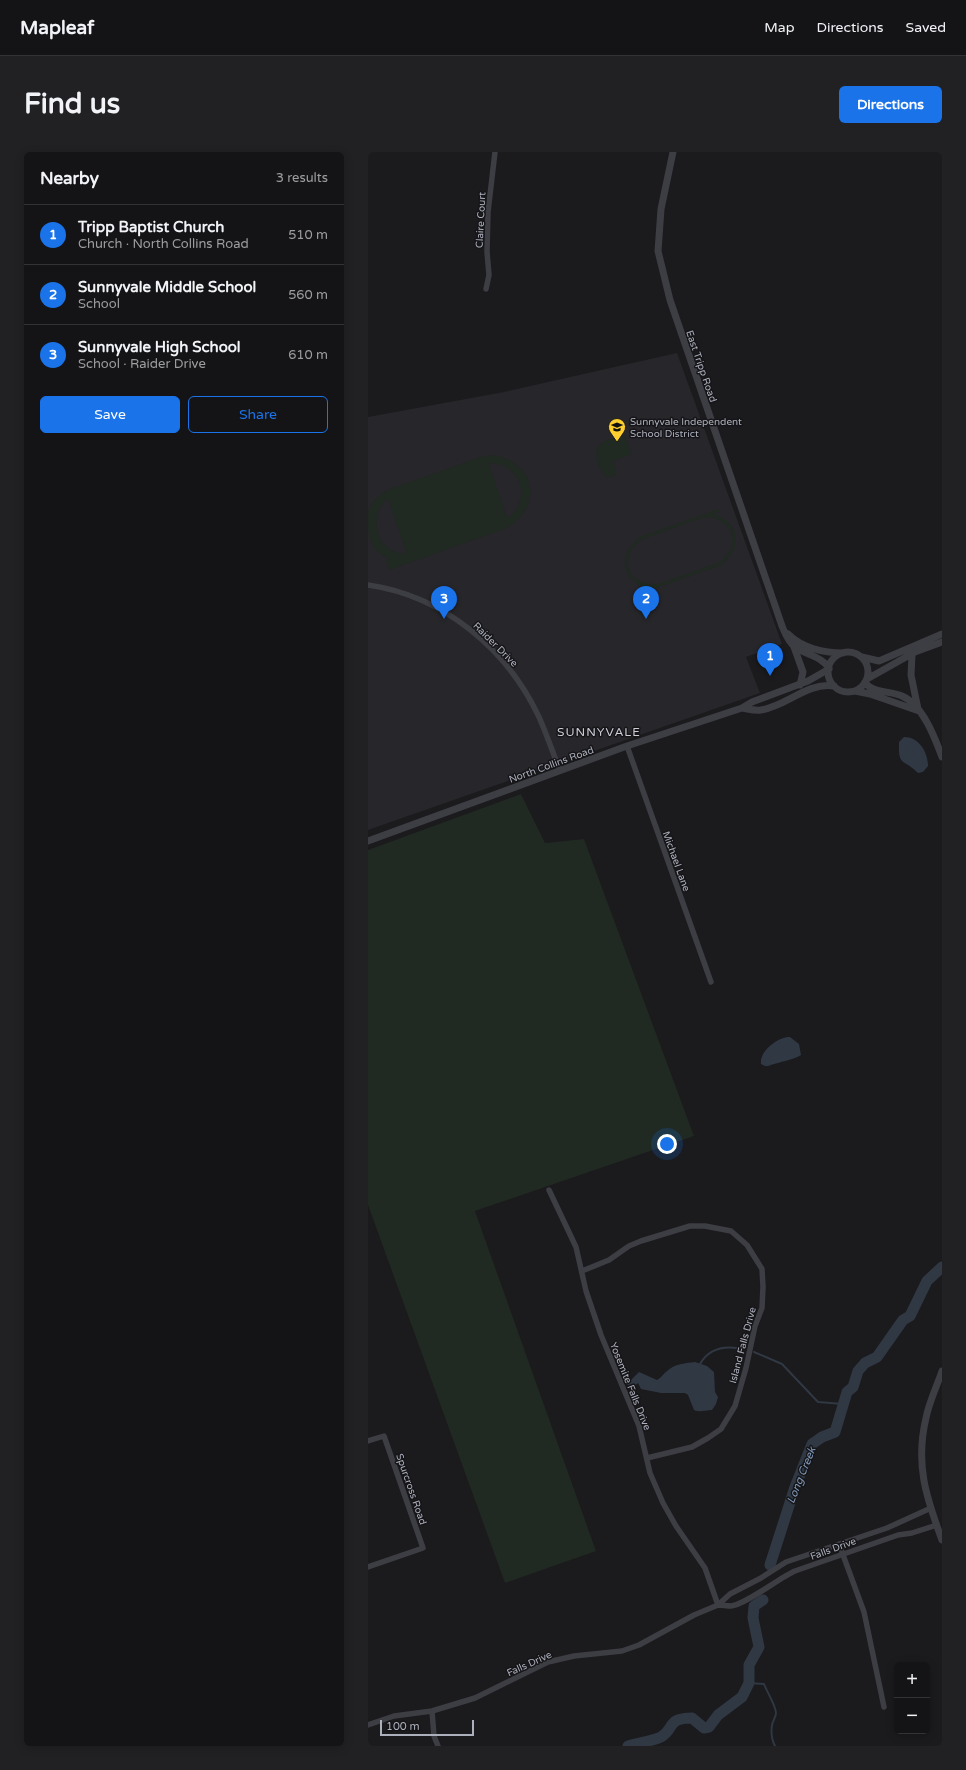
<!DOCTYPE html>
<meta charset="utf-8">
<style>
:root{--surface:#141416;--page:#212123;--text:#f1f3f6;--muted:#9d9ea1;--line:#333335;--accent:#1a73e8}
body{margin:0;font-family:"Varela Round",sans-serif;background:var(--page);color:var(--text)}
.controls{position:absolute;right:12px;bottom:12px;display:grid;overflow:hidden;border-radius:6px;box-shadow:0 2px 10px #0003}
.controls button{width:36px;height:36px;display:grid;place-items:center;padding:0;border:0;border-bottom:1px solid var(--line);background:var(--surface);color:var(--text);font:20px sans-serif}
.scale{position:absolute;left:12px;bottom:10px;width:94px;box-sizing:border-box;padding-left:4px;border:2px solid #acb0bd;border-top:0;font-size:11px;line-height:14px;white-space:nowrap;color:#acb0bd;-webkit-text-stroke:3px #161518;paint-order:stroke}
.you{position:absolute;left:299px;top:992px;width:14px;height:14px;margin:-10px;border:3px solid #fff;border-radius:50%;background:#1a73e8;box-shadow:0 0 0 6px #1a73e833}
.badge{display:grid;place-items:center;width:26px;height:26px;border-radius:50%;background:var(--accent);color:#fff;font-size:13px;font-weight:700}
.pin{position:absolute;translate:-50% -33px;filter:drop-shadow(0 1px 2px #0008)}
.pin::after{content:'';position:absolute;top:21px;width:14px;height:12px;background:inherit;clip-path:polygon(0 0,100% 0,50% 100%)}
.list{margin:0;padding:0;list-style:none}
h2{display:flex;justify-content:space-between;align-items:center;height:52px;margin:0;padding:0 16px;font-size:17px}
h2 small{font-size:13px;font-weight:400;color:var(--muted)}
.list li{display:grid;grid-template-columns:26px 1fr auto;gap:12px;align-items:center;box-sizing:border-box;height:60px;padding:0 16px;border-top:1px solid var(--line)}
.list b{display:block;font-size:15px;white-space:nowrap}
.list p{margin:0;font-size:13px;white-space:nowrap;color:var(--muted)}
.list em{font-size:13px;font-style:normal;color:var(--muted)}
.actions{display:flex;gap:8px;padding:12px 16px}
.actions a{flex:1;padding:9px 0;border:1px solid var(--accent);border-radius:6px;text-align:center;font-size:14px;color:var(--accent)}
.actions .main{background:var(--accent);color:#fff}
.map{position:relative;flex:none;width:574px;height:1594px;overflow:hidden;border-radius:6px}
header{display:flex;align-items:center;gap:24px;box-sizing:border-box;height:56px;padding:0 20px;background:var(--surface);border-bottom:1px solid var(--line)}
header strong{font-size:19px}
nav{display:flex;gap:22px;margin-inline-start:auto;font-size:14px}
.intro{display:flex;align-items:center;justify-content:space-between;box-sizing:border-box;height:96px;padding:0 24px}
h1{margin:0;font-size:28px}
.button{padding:10px 18px;border-radius:6px;background:var(--accent);color:#fff;font-size:14px;font-weight:700}
main{display:flex;gap:24px;padding:0 24px}
aside{flex:1;background:var(--surface);border-radius:6px;box-shadow:0 2px 10px #0003}
.map>svg:first-child{display:block}
</style>
<header>
<strong>Mapleaf</strong>
<nav><a>Map</a><a>Directions</a><a>Saved</a></nav>
</header>
<div class="intro"><h1>Find us</h1><a class="button">Directions</a></div>
<main>
<aside>
<h2>Nearby<small>3 results</small></h2>
<ul class="list">
<li><span class="badge">1</span><div><b>Tripp Baptist Church</b><p>Church · North Collins Road</p></div><em>510 m</em></li>
<li><span class="badge">2</span><div><b>Sunnyvale Middle School</b><p>School</p></div><em>560 m</em></li>
<li><span class="badge">3</span><div><b>Sunnyvale High School</b><p>School · Raider Drive</p></div><em>610 m</em></li>
</ul>
<div class="actions"><a class="main">Save</a><a>Share</a></div>
</aside>
<div class="map">
<svg width="574" height="1594" viewBox="0 0 574 1594">
<rect width="100%" height="100%" fill="#1b1a1d"/>
<path fill="#27262a" d="M 309,201 L 414,492 L 378,505 L 392,541 L 0,678 L 0,265 L 136,240 Z"/>
<path fill="#202922" fill-rule="evenodd" d="M 257,283 L 264,302 L 245,309 L 249,322 L 240,326 C 232,320 223,301 233,292 C 239,287 250,285 257,283 Z
M 126,303 C 168,312 176,353 139,376 L 21,418 L 18,409 L 21,407 C 5,399 0,390 0,372 C 0,367 0,361 1,356 C 5,348 12,343 19,338 L 113,305 ZM 121,312 C 152,308 165,350 139,366 ZM 20,347 L 38,400 L 38,401 C 7,402 0,362 20,347 Z
M 351,357 L 352,360 L 345,362 C 373,370 375,399 351,414 L 274,441 L 273,438 L 279,436 C 251,429 250,398 274,384 ZM 342,365 C 368,371 372,397 350,411 L 290,432 C 260,436 248,403 275,387 L 334,366 Z
M 153,642 L 177,691 L 216,687 L 326,984 L 107,1059 L 228,1399 L 137,1431 L 0,1053 L 0,698 Z"/>
<path fill="#2f3843" d="M 536,585 C 551,585 560,600 560,614 L 555,620 L 550,621 C 535,606 530,615 531,590 Z
M 422,885 L 431,892 L 433,903 C 428,907 408,911 400,914 L 397,914 L 393,912 C 391,899 411,884 422,885 Z
M 327,1210 L 339,1214 L 346,1220 L 347,1240 L 350,1245 L 348,1252 L 344,1258 C 337,1258 333,1261 326,1258 L 320,1243 L 317,1241 L 293,1241 L 273,1237 L 270,1231 L 265,1235 L 260,1234 L 259,1232 L 271,1220 L 289,1228 C 294,1225 295,1222 299,1219 C 306,1212 318,1211 327,1210 Z"/>
<g fill="none" stroke-linecap="round" stroke-linejoin="round">
<path stroke="#2f3843" stroke-width="2" d="M 386,1200 L 414,1212 L 450,1250 L 475,1252
M 332,1212 C 340,1198 354,1194 369,1196
M 381,1531 L 396,1532 C 399,1540 408,1554 408,1561 C 408,1565 405,1568 404,1573 C 403,1579 404,1588 407,1594"/>
<path stroke="#2f3843" stroke-width="11" d="M 402,1413 L 427,1335 L 444,1292 L 454,1285 L 467,1280 L 479,1240 L 485,1235 L 490,1219 L 497,1211 L 509,1205 L 535,1168 L 542,1164 L 559,1129 L 574,1115
M 260,1594 C 270,1591 284,1589 293,1585 C 307,1577 298,1566 324,1566 L 336,1576 L 341,1575 L 350,1563 L 374,1545 L 381,1531 L 381,1513 L 391,1495 L 385,1466 L 386,1454 L 395,1448"/>
<path stroke="#3d3d44" stroke-width="5.5" d="M 118,137 L 121,123 L 119,100 L 120,60 L 127,0
M 0,433 C 76,444 139,497 171,565 C 179,583 185,601 192,619
M 259,594 L 343,830
M 181,1038 L 208,1095 L 218,1139 L 233,1183 L 271,1274 L 282,1321 L 295,1351 L 308,1374 L 337,1416 L 350,1453
M 214,1119 L 241,1108 L 261,1094 L 273,1089 L 322,1074 L 337,1074 L 363,1079 L 379,1093 L 394,1117 L 395,1135 L 394,1156 L 387,1174 L 378,1216 L 367,1254 L 353,1277 L 340,1286 L 324,1295 L 279,1306
M 0,1289 L 16,1284 L 55,1396 L 0,1415
M 471,1392 L 496,1460 L 516,1555
M 350,1453 C 354,1453 359,1454 363,1454 C 377,1453 411,1426 427,1419 L 530,1383 L 544,1381 L 569,1373
M 64,1559 L 66,1584 L 70,1594
M 0,1573 L 26,1564 L 64,1559 L 107,1546 L 180,1510 L 206,1504 L 254,1499 L 271,1493 L 326,1463 L 350,1453 L 362,1442 L 393,1426 L 418,1410 L 519,1376 L 563,1356"/>
<path stroke="#3d3d44" stroke-width="7" d="M 305,0 L 293,57 L 290,99 L 302,148 L 414,474 C 417,481 420,490 427,495 C 438,503 453,504 461,516
M 420,482 C 434,496 456,501 475,501
M 426,495 L 435,520 L 432,533
M460 520a20 20 0 1 1 40 0a20 20 0 1 1-40 0Z
M 544,503 L 543,523 L 550,557
M 494,505 L 511,509 L 574,482
M 499,527 L 547,500 L 574,490
M 497,530 C 503,541 524,539 534,544 C 555,553 567,586 574,605
M 487,539 L 502,542 L 551,559
M 374,556 C 380,557 387,559 393,558 C 419,554 439,530 466,534
M 0,689 L 259,594 L 374,556 L 384,550 L 440,529 L 461,517
M 574,1219 C 569,1234 561,1250 558,1266 C 547,1312 558,1345 574,1388"/>
</g>
<defs>
<symbol id="school-pin" viewBox="-11 -11 22 30"><path d="M0 17L-7.5 6A9.5 9.5 0 1 1 7.5 6Z" fill="#ffcf30" stroke="#161518"/><path d="M0-5L7-2L0 1L-7-2ZM-4 1L0 2.5L4 1V4Q0 6-4 4Z" fill="#111"/></symbol>
</defs>
<g fill-rule="evenodd">
<use href="#school-pin" x="239" y="265" width="20" height="27"/>
</g>
<g text-anchor="middle" stroke-width="3" stroke-linejoin="round" paint-order="stroke">
<g font-size="10" fill="#acb0bd" stroke="#161518">
<text transform="translate(112 68) rotate(-87)" y="4">Claire Court</text>
<text transform="translate(334 214) rotate(71)" y="4">East Tripp Road</text>
<text transform="translate(128 492) rotate(45)" y="4">Raider Drive</text>
<text transform="translate(183 612) rotate(-20)" y="4">North Collins Road</text>
<text transform="translate(309 709) rotate(70)" y="4">Michael Lane</text>
<text transform="translate(374 1193) rotate(-75)" y="4">Island Falls Drive</text>
<text transform="translate(263 1234) rotate(68)" y="4">Yosemite Falls Drive</text>
<text transform="translate(44 1337) rotate(71)" y="4">Spurcross Road</text>
<text transform="translate(465 1396) rotate(-20)" y="4">Falls Drive</text>
<text transform="translate(161 1511) rotate(-24)" y="4">Falls Drive</text>
</g>
<g font-size="10" fill="#acb0bd" stroke="#161518" text-anchor="start">
<text x="262" y="273">Sunnyvale Independent<tspan x="262" dy="12">School District</tspan></text>
</g>
<g font-size="11" font-style="italic" fill="#819aba" stroke="#161518">
<text transform="translate(433 1323) rotate(-68)" y="4">Long Creek</text>
</g>
<g font-size="12" letter-spacing="1" fill="#cdcfd9" stroke="#161518">
<text x="231" y="584">SUNNYVALE</text>
</g>
</g>
</svg>
<div class="controls">
<button>+</button>
<button>−</button>
</div>
<div class="scale">100 m</div>
<div class="you"></div>
<div class="pin badge" style="left:402px;top:524px">1</div>
<div class="pin badge" style="left:278px;top:467px">2</div>
<div class="pin badge" style="left:76px;top:467px">3</div>
</div>
</main>
